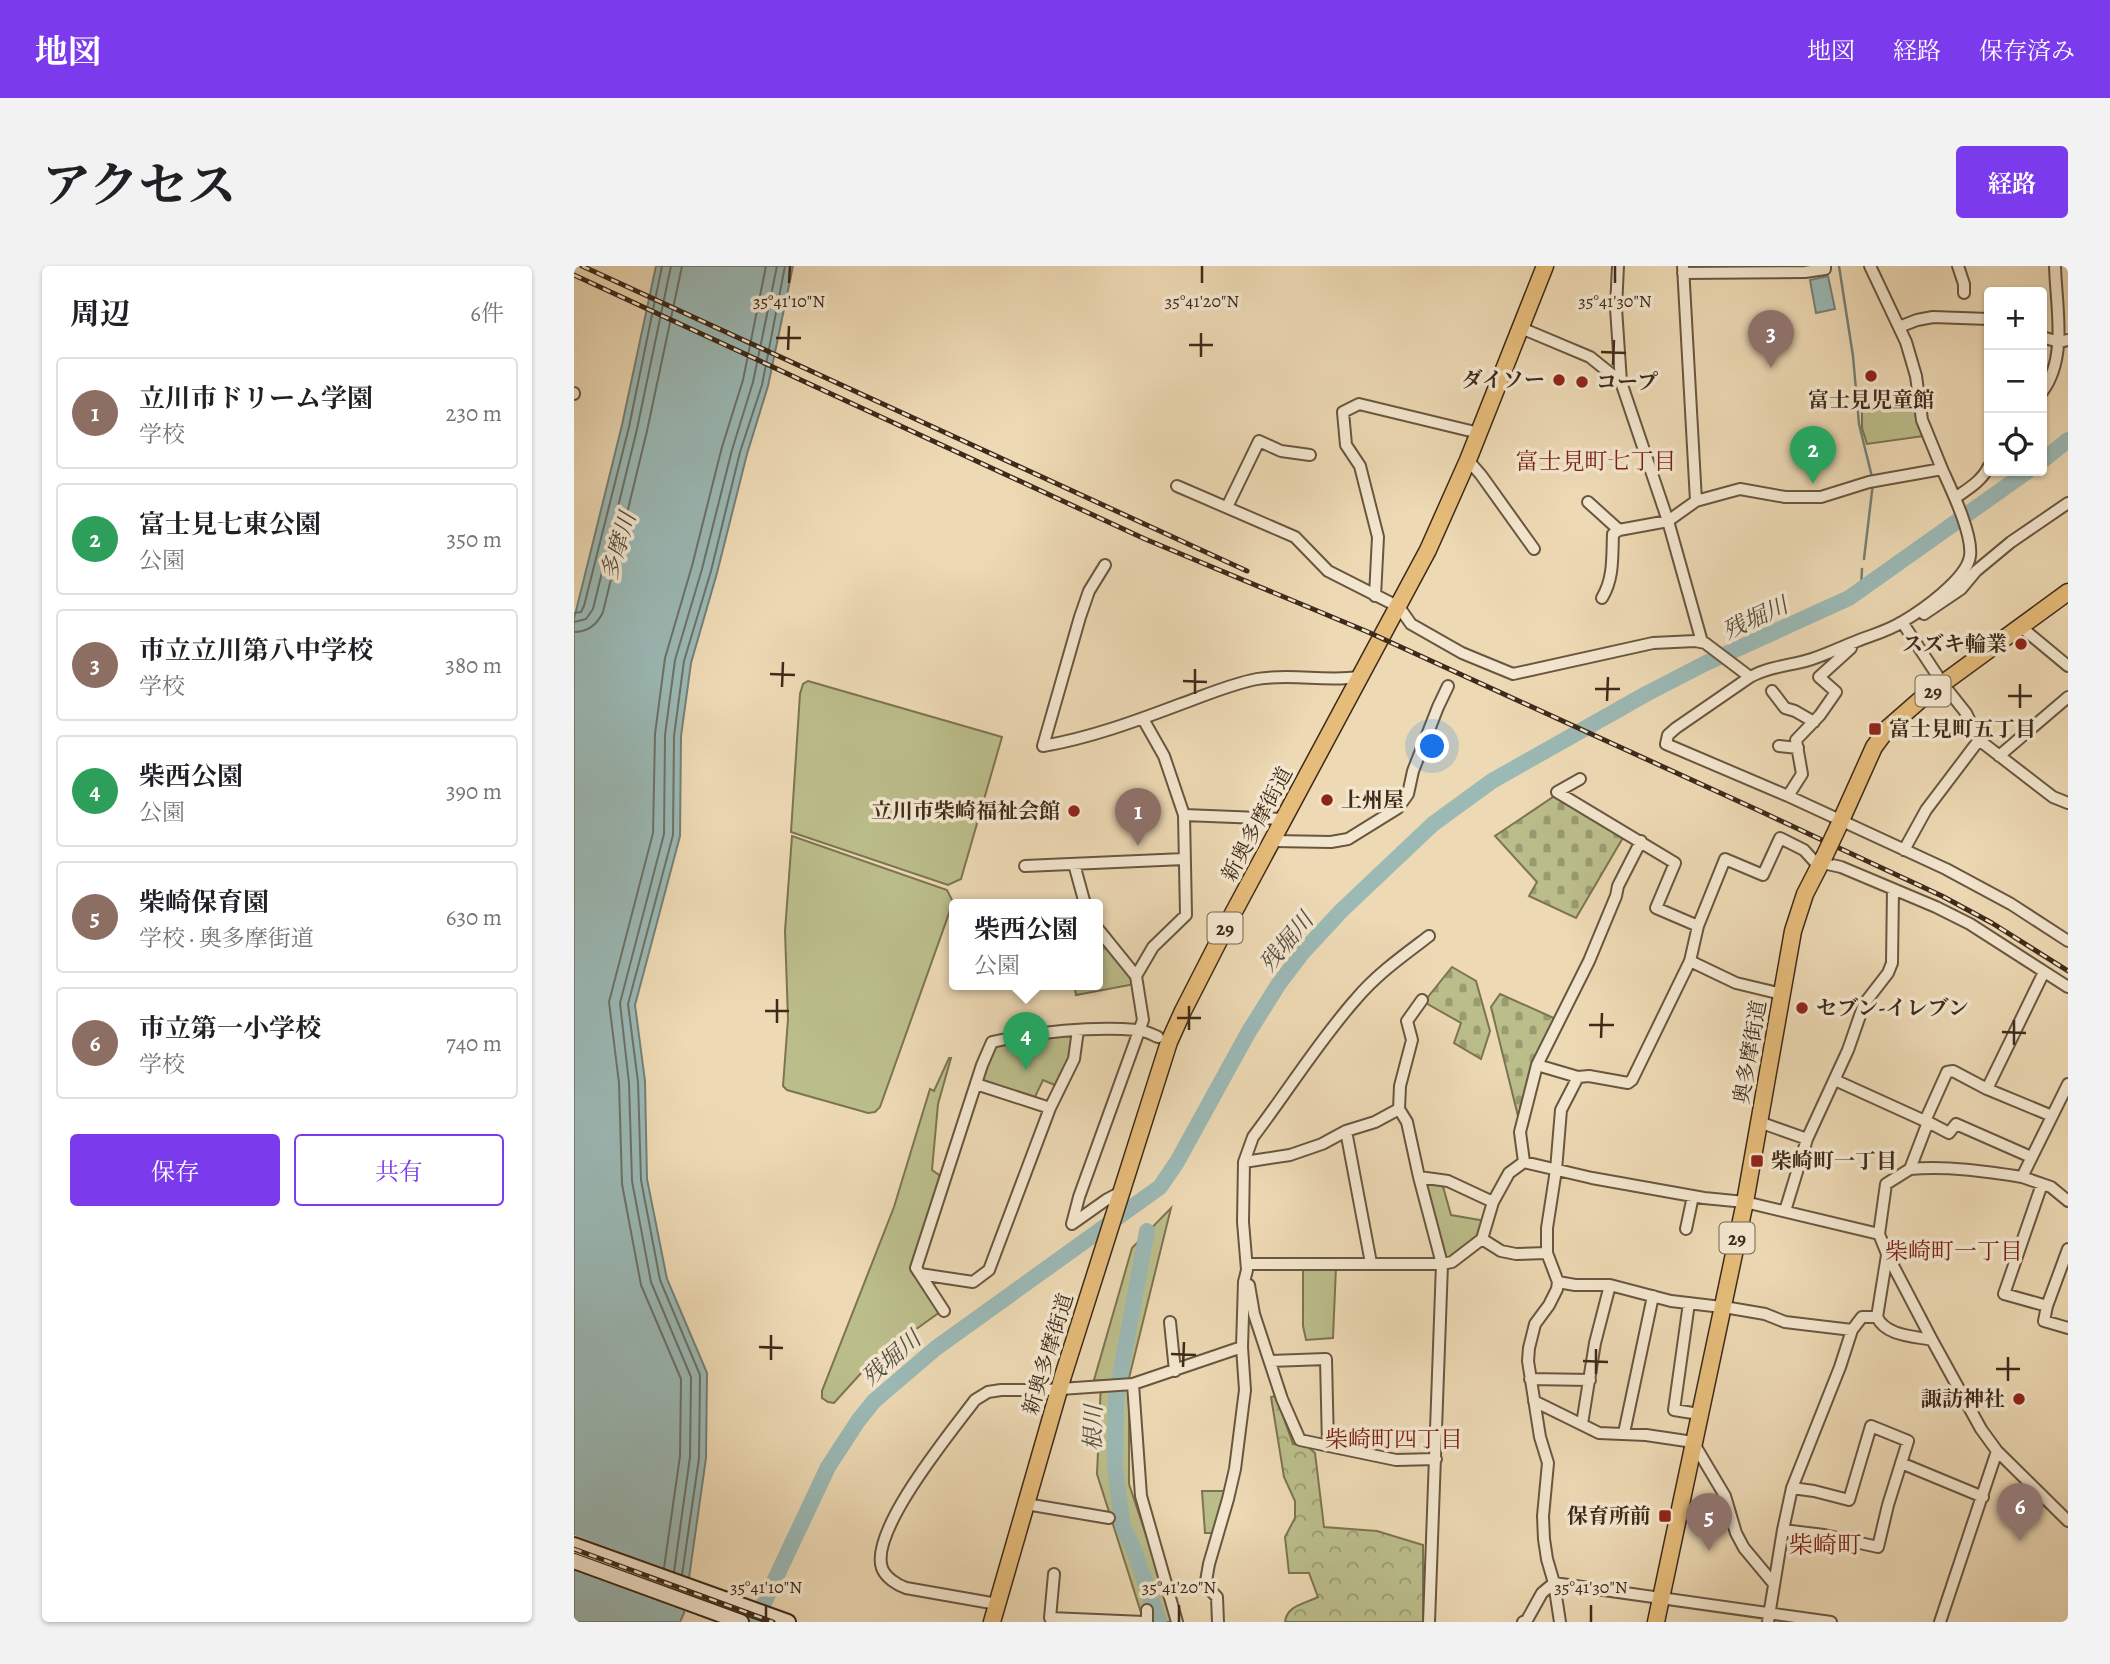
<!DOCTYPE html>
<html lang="ja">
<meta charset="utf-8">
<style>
:root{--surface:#fff;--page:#f2f2f2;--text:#202124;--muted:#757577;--line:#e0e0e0;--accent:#7c3aed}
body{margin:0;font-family:Alegreya,"Noto Serif JP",serif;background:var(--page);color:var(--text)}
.controls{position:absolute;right:21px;top:21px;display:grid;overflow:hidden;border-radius:7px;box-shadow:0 2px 5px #0004}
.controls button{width:63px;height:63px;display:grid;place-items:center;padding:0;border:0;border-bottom:2px solid var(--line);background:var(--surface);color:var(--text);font:35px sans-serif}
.you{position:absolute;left:859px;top:481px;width:24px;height:24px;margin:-18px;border:5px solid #fff;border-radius:50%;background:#1a73e8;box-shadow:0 0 0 10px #1a73e833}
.badge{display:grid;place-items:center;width:46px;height:46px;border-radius:50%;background:var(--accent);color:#fff;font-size:23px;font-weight:700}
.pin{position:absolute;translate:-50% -58px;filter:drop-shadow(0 2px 4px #0008)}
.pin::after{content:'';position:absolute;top:37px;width:24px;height:21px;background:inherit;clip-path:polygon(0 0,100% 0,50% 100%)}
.popup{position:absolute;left:375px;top:633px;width:154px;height:91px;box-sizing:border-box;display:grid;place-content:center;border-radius:7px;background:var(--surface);filter:drop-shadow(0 2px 5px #0005);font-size:23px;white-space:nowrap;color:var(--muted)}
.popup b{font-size:26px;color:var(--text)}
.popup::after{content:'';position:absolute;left:50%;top:100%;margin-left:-14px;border:14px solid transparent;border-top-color:var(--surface)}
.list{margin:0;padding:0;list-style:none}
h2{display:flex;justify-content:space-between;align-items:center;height:91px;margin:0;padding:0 28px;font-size:30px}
h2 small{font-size:23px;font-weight:400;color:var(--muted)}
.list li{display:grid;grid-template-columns:46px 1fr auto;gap:21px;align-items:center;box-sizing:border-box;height:112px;margin:0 14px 14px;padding:0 14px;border:2px solid var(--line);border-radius:7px}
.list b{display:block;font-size:26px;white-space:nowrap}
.list p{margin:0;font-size:23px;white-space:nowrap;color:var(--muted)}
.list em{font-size:23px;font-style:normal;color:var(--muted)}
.actions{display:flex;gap:14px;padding:21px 28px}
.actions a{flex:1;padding:16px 0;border:2px solid var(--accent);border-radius:7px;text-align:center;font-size:24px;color:var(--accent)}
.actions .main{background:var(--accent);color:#fff}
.icon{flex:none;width:38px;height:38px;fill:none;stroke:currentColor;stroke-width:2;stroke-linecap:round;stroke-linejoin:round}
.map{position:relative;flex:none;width:1494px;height:1356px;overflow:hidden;border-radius:7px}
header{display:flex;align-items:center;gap:42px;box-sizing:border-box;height:98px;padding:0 35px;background:var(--accent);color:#fff}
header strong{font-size:33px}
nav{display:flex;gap:38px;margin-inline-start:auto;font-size:24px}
.intro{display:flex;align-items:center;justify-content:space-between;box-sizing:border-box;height:168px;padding:0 42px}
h1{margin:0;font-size:49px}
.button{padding:18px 32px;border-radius:7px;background:var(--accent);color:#fff;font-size:24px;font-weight:700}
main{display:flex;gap:42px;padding:0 42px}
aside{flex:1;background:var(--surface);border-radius:7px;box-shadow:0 2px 5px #0004}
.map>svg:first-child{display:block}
</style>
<header>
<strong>地図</strong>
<nav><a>地図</a><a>経路</a><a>保存済み</a></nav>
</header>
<div class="intro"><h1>アクセス</h1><a class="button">経路</a></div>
<main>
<aside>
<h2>周辺<small>6件</small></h2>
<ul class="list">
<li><span class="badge" style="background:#8d6e63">1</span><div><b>立川市ドリーム学園</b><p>学校</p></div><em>230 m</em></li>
<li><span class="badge" style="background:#2e9e5b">2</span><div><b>富士見七東公園</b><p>公園</p></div><em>350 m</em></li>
<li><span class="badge" style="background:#8d6e63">3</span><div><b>市立立川第八中学校</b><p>学校</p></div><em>380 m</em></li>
<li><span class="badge" style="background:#2e9e5b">4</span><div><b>柴西公園</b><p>公園</p></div><em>390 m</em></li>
<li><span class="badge" style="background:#8d6e63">5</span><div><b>柴崎保育園</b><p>学校 · 奥多摩街道</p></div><em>630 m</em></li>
<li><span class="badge" style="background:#8d6e63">6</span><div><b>市立第一小学校</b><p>学校</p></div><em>740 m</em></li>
</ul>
<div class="actions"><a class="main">保存</a><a>共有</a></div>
</aside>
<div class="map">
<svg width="1494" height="1356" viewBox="0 0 1494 1356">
<defs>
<pattern id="forest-crowns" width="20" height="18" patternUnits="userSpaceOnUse" patternTransform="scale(1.75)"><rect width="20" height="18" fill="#bbbe8b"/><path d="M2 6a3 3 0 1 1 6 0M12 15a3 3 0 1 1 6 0" fill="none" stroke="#999b71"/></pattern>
<pattern id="cemetery-stones" width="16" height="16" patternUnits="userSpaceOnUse" patternTransform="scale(1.75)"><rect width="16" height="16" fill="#bbbe8b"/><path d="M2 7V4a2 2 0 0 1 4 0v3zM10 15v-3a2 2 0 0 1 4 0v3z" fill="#999b71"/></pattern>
</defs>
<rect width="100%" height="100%" fill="#edd9b4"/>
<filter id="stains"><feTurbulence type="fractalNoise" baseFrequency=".00286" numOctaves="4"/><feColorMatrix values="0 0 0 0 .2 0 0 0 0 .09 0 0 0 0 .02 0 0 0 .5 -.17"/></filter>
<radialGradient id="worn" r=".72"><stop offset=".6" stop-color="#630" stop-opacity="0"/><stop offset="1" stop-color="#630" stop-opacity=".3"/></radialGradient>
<path fill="url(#forest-crowns)" stroke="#7c7452" stroke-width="2" d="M 702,1130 L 719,1178 L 733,1180 L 741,1187 L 750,1261 L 803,1265 L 849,1279 L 849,1356 L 711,1356 C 713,1339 731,1338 744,1331 L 735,1307 L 715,1307 L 711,1271 L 721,1252 L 721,1235 L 710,1211 L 697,1131 Z"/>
<path fill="url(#cemetery-stones)" stroke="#7c7452" stroke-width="2" d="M 982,529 L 1050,570 L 1002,652 L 955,630 L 963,616 L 921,570 Z
M 878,701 L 902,715 L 916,765 L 907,793 L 880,777 L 887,757 L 850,736 Z
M 926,728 L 982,753 L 945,854 L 917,741 Z"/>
<path fill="#bbbe8b" stroke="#7c7452" stroke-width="2" d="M 1340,132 L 1350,170 L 1293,178 L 1288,162 L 1288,139 Z
M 234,415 L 428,471 L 387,613 L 374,619 L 217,566 L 226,428 L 229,418 Z
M 218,570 L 373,624 L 379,636 L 306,841 L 301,846 L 294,847 L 213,824 L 209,820 L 214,753 L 211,665 Z
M 535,682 L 559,712 L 561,718 L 502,729 L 500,718 L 524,718 L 524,683 Z
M 494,766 L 500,772 L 498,793 L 483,820 L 469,814 L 460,833 L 407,816 L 421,779 Z
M 375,792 L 377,792 L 364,838 L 358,904 L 368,911 L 339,1002 L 366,1046 L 320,1079 L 289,1105 L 260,1137 L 254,1136 L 248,1132 L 248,1125 L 320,941 L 356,823 L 360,825 Z
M 848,916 L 868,917 L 877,949 L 912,955 L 908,970 L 878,994 L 868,994 Z
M 597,942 L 555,1112 L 555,1218 L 601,1356 L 570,1356 L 523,1208 L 527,1115 L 520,1114 L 558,982 Z
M 729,1000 L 762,1001 L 759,1072 L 732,1074 L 729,1060 Z
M 628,1225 L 651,1225 L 640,1267 L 631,1267 Z"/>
<path fill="#9bb9b5" stroke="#758077" stroke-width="2" d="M 82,0 L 219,0 L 194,120 L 173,188 L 143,307 L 117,397 L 107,470 L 106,570 L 61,739 L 71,815 L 73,913 L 93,1013 L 133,1107 L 132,1192 L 110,1347 L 106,1356 L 0,1356 L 0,353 L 48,159 Z
M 1254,10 L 1261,43 L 1242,47 L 1236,14 Z"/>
<path fill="#edd9b4" d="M 0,1269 L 118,1312 L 113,1346 L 0,1304 Z"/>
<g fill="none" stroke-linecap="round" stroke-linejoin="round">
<path stroke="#6c7268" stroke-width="2" d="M 0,347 L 7,346 L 10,340 L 55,161 L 88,0
M 0,356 L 12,353 L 19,343 L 63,163 L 97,0
M 0,366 C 14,366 23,359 29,346 L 73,165 L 108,0
M 90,1302 L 106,1190 L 107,1113 L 67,1019 L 48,918 L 45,817 L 35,736 L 79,567 L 81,468 L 91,392 L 118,300 L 148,181 L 169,114 L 192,0
M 100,1306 L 116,1191 L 117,1111 L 77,1016 L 58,915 L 55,817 L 46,737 L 90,568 L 91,469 L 101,394 L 128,303 L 158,184 L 179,116 L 203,0
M 108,1309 L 125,1192 L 126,1109 L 86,1014 L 67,914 L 64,816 L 54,738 L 99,569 L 100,470 L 110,395 L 137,305 L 166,186 L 188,119 L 211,0"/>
<path stroke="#758077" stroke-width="2.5" d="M 1265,0 L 1279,90 L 1285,158 L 1298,211
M 1290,293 L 1299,217
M 1287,323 L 1288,303"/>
<path stroke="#9bb9b5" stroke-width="16" d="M 1468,195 L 1494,174
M 573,965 L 542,1132 L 541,1202 L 549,1261 L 559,1281 L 585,1356
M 181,1356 L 254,1201 L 284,1155 L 300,1135 L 362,1082 L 586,921 L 603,896 L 674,767 L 704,719 L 729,686 L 767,645 L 859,558 L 918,515 L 1072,428 L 1130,398 L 1275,332 L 1454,205"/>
<defs>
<path id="minor" d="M 1044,0 L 1042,42 L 1047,116 L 1094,255 L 1128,376
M 1109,0 L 1122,235 L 1166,223 L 1211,231 L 1247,231 L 1295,216 L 1368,203 C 1377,223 1399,268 1396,290 C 1393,313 1347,345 1328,356 C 1314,365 1298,369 1283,375 C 1268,381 1253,388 1238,393 C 1217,400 1195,400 1176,411
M 1296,0 L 1332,76 L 1342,110 L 1348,154 L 1368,203
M 1384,0 L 1390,18 L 1390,27
M 1109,7 L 1231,6 L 1251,3 L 1251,0
M 1325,61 L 1343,54 L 1359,51 L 1415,53
M 947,62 L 1016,91 L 1047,116
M 1468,71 L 1485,76 L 1494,74
M 1468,126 C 1494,92 1482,40 1481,0
M 0,127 L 0,128
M 894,194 L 907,209 L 960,283
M 603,220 L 721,271 L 754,305 L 825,341 L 837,358 L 888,387 L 939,408 L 1079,377 L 1121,375 L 1131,377 L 1176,411 L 1102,462 L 1094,469 L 1092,478 L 1214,530 L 1372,603 L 1437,638 L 1494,675
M 1381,232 C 1394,223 1408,215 1415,200
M 1014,236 L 1045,264
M 653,241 L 685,175 L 707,185 L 736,189
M 531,299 L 515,325 L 506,351 L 469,480 C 516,472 562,455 607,438 C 632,429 657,418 683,413 C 717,407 751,416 785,411
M 801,330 L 804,271 L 786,200 L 772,179 L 769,146 L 785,138 L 905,167
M 1028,332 C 1040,312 1038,291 1039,268 L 1045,264 L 1094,255 L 1122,235
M 1350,348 L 1387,323 L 1402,305 L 1437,276 L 1494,237
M 1328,356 L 1369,418 L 1392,447 L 1405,474 L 1479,531 L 1494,537
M 1447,361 L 1494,400
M 1198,425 L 1211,442 L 1221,445 L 1240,456
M 1205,480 L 1224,482
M 1425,490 L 1494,431
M 1006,513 L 983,526 L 1101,597 L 1082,642 L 1124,660
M 1214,530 L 1228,508 L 1222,474 L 1246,449 L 1262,426 L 1245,411 L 1277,382
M 610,549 L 711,553
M 699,575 L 757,576 L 774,573 L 824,542 L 834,528 L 839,505 L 864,441 L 874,420
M 1330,584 L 1352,544 L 1405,474
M 500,598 L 511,638
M 451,600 L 610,593
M 1116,695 L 1162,717 L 1208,728
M 562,710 L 579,681 L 612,649 L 610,549 L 590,490 L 569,453
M 848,734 L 833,755 L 838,774 L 826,820 L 825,843 L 833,856 L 845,911 L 874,915 L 919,936
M 963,799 L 1004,811
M 1261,813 L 1263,815 L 1351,855
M 402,818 L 476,842
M 1413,823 L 1470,706
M 1185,856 L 1233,873
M 1354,856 L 1375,867 L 1382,858 L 1457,891
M 772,865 L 797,997
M 670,896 L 716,889 L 748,878 L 772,865 L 801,856 L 825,843
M 950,896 L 1018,912 L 1130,932 L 1171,936 L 1305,968 L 1313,988 L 1358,1074 L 1407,1163 L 1423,1185 L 1494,1255
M 950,896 L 946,866 L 963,799 L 1015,695 L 1042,630 L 1044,620 L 1067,575
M 1336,903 C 1374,900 1410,905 1448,911 L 1494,818
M 1448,911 L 1477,921 L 1494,935
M 1468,918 L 1430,1028 L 1473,1040 L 1494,983
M 1211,945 L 1233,873 L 1274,784 L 1290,738 L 1314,707 L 1318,697 L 1319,623
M 498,958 L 505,931 L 569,754 L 562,710 L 524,663
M 498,958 L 532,934 L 547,926
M 1112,963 L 1119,930
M 1305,968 L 1312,918 L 1336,903 L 1354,856 L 1351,855 L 1373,806 L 1379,805 L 1413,823 L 1478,850
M 908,973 L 927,985 L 942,988 L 973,987
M 673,998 L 868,998 L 845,911
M 346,1008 L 342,1002 L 408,799 L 418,776 C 461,766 519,760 563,764 C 570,764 577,768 584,771
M 984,1016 L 1001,1019 L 1036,1019 L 1097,1035 L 1156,1042 L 1191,1048 L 1211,1056 L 1278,1064
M 675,1019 L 680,1048 L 708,1133 L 726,1174 L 822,1194 L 862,1193
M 1115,1037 L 1100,1144 L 1125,1148
M 1473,1040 L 1470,1055 L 1494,1062
M 370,1045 L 346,1008 L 399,1016 L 415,1004 L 476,842 L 500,793 L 504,764
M 1303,1051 L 1313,989
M 596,1056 L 601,1105
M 696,1095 L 752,1093 L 754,1180
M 956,1113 L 1016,1114
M 559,1118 L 567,1230 L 603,1356
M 960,1135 L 1025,1167 L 1072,1169 L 1119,1176 L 1151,1230 L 1162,1267 L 1170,1282 L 1200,1318
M 1008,1158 L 1021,1077 L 1036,1019
M 1050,1167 L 1079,1030
M 1327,1197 L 1409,1231
M 452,1238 L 535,1252
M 1209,1264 L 1250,1269 L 1304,1281 L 1314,1239 L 1334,1175 L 1297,1160 L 1275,1234 L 1240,1225 L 1218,1222
M 480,1308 L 476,1352 L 570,1356
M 423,1338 L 332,1322 C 323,1319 311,1311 308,1302 C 295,1265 378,1165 401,1134 L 414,1126 L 427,1124 L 472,1124 L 559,1118 L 668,1081
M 573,1344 L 573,1356
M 644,1356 L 643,1331 L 635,1323 L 632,1315 L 635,1298 L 654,1233 L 661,1203 L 671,1124 L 668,1081 L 670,1016 L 673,1004 L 669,956 L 670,896 L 679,871 C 714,825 744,776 782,733 C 803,708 830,689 855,670
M 855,1356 L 868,998 L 878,996 L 908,973 L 919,936 L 935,907 L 950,896
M 949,1356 L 953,1354 L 968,1327 L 980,1317 L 1257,1356
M 986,1356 L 980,1317 L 973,1293 L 970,1273 L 969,1250 L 974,1197 L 966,1171 L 954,1095 L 955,1082 L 961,1058 L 975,1039 L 983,1023 L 984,1016 L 973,987 L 973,962 L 982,904 L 987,844 L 1004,811 L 1015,810 L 1054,817 L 1058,814 L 1116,695 L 1124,660 L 1151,593 L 1189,609 L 1206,572 L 1230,584 L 1240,595 L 1267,601 L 1362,641 L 1396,658 L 1494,721
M 1194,1356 L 1209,1264 L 1218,1222 L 1266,1101 L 1278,1064 L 1288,1051 L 1303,1051 C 1312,1070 1339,1070 1358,1074
M 1366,1356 L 1423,1185"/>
<path id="secondary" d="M 0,1279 L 214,1356
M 0,1295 L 167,1356"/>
<path id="primary" d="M 1265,559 L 1300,481 L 1314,462 L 1346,434 L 1494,326
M 418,1356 L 489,1110 L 595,776 L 609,745 L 656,653 L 854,284 L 894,194 L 971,0
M 1082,1356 L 1171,936 L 1219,665 L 1231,628 L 1250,591"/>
</defs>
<use href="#minor" stroke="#695640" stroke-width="14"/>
<use href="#secondary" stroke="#3d2a1a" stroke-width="18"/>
<use href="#primary" stroke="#3d2a1a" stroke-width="19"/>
<use href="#minor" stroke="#f3e6ce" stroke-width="10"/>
<use href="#secondary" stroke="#f3e6ce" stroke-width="14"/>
<use href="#primary" stroke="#e6bc7a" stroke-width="16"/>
<defs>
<path id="rail" d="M 8,0 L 673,305
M 0,9 L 571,273 L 794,366 L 1188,546 L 1368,630 L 1418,657 L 1494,705
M 0,1283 L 199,1356"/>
</defs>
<use href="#rail" stroke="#3d2a1a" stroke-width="5"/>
<use href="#rail" stroke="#f3e6ce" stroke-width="2.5" stroke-dasharray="8" stroke-linecap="butt"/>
<defs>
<path id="primary-bridge" d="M 1250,591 L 1265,559"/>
</defs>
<use href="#primary-bridge" stroke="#3d2a1a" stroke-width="19" stroke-linecap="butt"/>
<use href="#primary-bridge" stroke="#e6bc7a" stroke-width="16"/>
</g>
<path fill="none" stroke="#3d2a1a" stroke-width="2.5" d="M 215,17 L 216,0M 628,17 L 628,0M 1041,17 L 1041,0M 202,72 L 227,72M 615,79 L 639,79M 214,84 L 215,60M 1027,86 L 1052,87M 627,91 L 627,67M 1039,99 L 1040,74M 196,408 L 221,409M 609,415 L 633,416M 208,421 L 209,396M 1021,423 L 1046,423M 621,428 L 621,403M 1434,430 L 1458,430M 1033,435 L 1034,411M 1446,442 L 1446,418M 191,745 L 215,745M 603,752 L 627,752M 203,757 L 203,733M 1015,759 L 1040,759M 615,764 L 615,740M 1428,766 L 1452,767M 1027,772 L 1028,747M 1440,779 L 1440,754M 185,1081 L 209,1082M 597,1088 L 622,1089M 197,1094 L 197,1069M 1009,1095 L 1034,1096M 609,1101 L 610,1076M 1422,1103 L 1446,1103M 1022,1108 L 1022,1083M 1434,1115 L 1434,1091M 192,1356 L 192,1339M 605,1356 L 605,1339M 1017,1356 L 1017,1339"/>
<g fill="#8f2418" stroke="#f3e6ce" stroke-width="2.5">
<circle cx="1297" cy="110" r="7"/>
<circle cx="985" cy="114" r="7"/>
<circle cx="1008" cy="116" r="7"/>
<circle cx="1447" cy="378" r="7"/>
<rect x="1294" y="456" width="14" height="14" rx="3.5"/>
<circle cx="753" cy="534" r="7"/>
<circle cx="500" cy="545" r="7"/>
<circle cx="1228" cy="742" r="7"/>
<rect x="1176" y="888" width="14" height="14" rx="3.5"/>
<circle cx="1445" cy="1133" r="7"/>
<rect x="1084" y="1243" width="14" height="14" rx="3.5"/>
</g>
<g text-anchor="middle" stroke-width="7" stroke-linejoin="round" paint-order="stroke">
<g fill="#f3e6ce" stroke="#746250" stroke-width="2">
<rect x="1341.5" y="409.5" width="35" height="31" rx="5"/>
<rect x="633.5" y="646.5" width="35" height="31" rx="5"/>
<rect x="1145.5" y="956.5" width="35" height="31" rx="5"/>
</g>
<g font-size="19" font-weight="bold" fill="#3d2a1a">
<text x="1359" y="432">29</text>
<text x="651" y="669">29</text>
<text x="1163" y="979">29</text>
</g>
<g font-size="21" font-weight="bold" fill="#3d2a1a" stroke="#f3e6ce" text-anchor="end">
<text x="971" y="121">ダイソー</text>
<text x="1022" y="123" text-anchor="start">コープ</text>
<text x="1297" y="141" text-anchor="middle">富士見児童館</text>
<text x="1433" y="385">スズキ輪業</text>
<text x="1315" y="470" text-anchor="start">富士見町五丁目</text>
<text x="767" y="541" text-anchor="start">上州屋</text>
<text x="486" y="552">立川市柴崎福祉会館</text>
<text x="1242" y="749" text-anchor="start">セブン-イレブン</text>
<text x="1197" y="902" text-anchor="start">柴崎町一丁目</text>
<text x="1431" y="1140">諏訪神社</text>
<text x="1077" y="1257">保育所前</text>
</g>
<g font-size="21" fill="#3d2a1a" stroke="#f3e6ce">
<text transform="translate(683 558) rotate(-62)" y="7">新奥多摩街道</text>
<text transform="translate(1176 786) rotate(-80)" y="7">奥多摩街道</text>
<text transform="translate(474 1088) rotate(-73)" y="7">新奥多摩街道</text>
</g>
<g font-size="23" fill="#7a1f14" stroke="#f3e6ce">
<text x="1022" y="203">富士見町七丁目</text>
<text x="1380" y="993">柴崎町一丁目</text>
<text x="820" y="1181">柴崎町四丁目</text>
</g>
<g font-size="23" font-style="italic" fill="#544e41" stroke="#f3e6ce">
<text transform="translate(44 280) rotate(-73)" y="8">多摩川</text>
<text transform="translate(1181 352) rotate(-25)" y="8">残堀川</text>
<text transform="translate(712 676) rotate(-50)" y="8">残堀川</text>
<text transform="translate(317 1092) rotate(-41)" y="8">残堀川</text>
<text transform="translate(519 1162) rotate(-89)" y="8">根川</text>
</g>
<g font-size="24" fill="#7a1f14" stroke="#f3e6ce">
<text x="1251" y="1287">柴崎町</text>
</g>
</g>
<g font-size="18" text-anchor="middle" fill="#3d2a1a" stroke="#f3e6ce" stroke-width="7" stroke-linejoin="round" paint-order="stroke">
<text x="215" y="41">35°41'10"N</text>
<text x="628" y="41">35°41'20"N</text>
<text x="1041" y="41">35°41'30"N</text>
<text x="192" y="1327">35°41'10"N</text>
<text x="605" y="1327">35°41'20"N</text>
<text x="1017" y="1327">35°41'30"N</text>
</g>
<rect width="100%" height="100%" filter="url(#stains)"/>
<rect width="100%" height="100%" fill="url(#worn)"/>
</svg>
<div class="controls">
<button>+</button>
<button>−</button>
<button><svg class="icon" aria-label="locate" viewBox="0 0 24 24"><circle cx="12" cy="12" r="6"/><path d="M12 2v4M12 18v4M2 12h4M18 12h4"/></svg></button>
</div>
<div class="you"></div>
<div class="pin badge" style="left:564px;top:580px;background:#8d6e63">1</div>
<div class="pin badge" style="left:1239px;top:218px;background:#2e9e5b">2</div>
<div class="pin badge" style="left:1197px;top:102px;background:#8d6e63">3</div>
<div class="pin badge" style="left:452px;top:804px;background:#2e9e5b">4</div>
<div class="popup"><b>柴西公園</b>公園</div>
<div class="pin badge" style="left:1135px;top:1285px;background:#8d6e63">5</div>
<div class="pin badge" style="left:1446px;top:1275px;background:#8d6e63">6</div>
</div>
</main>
